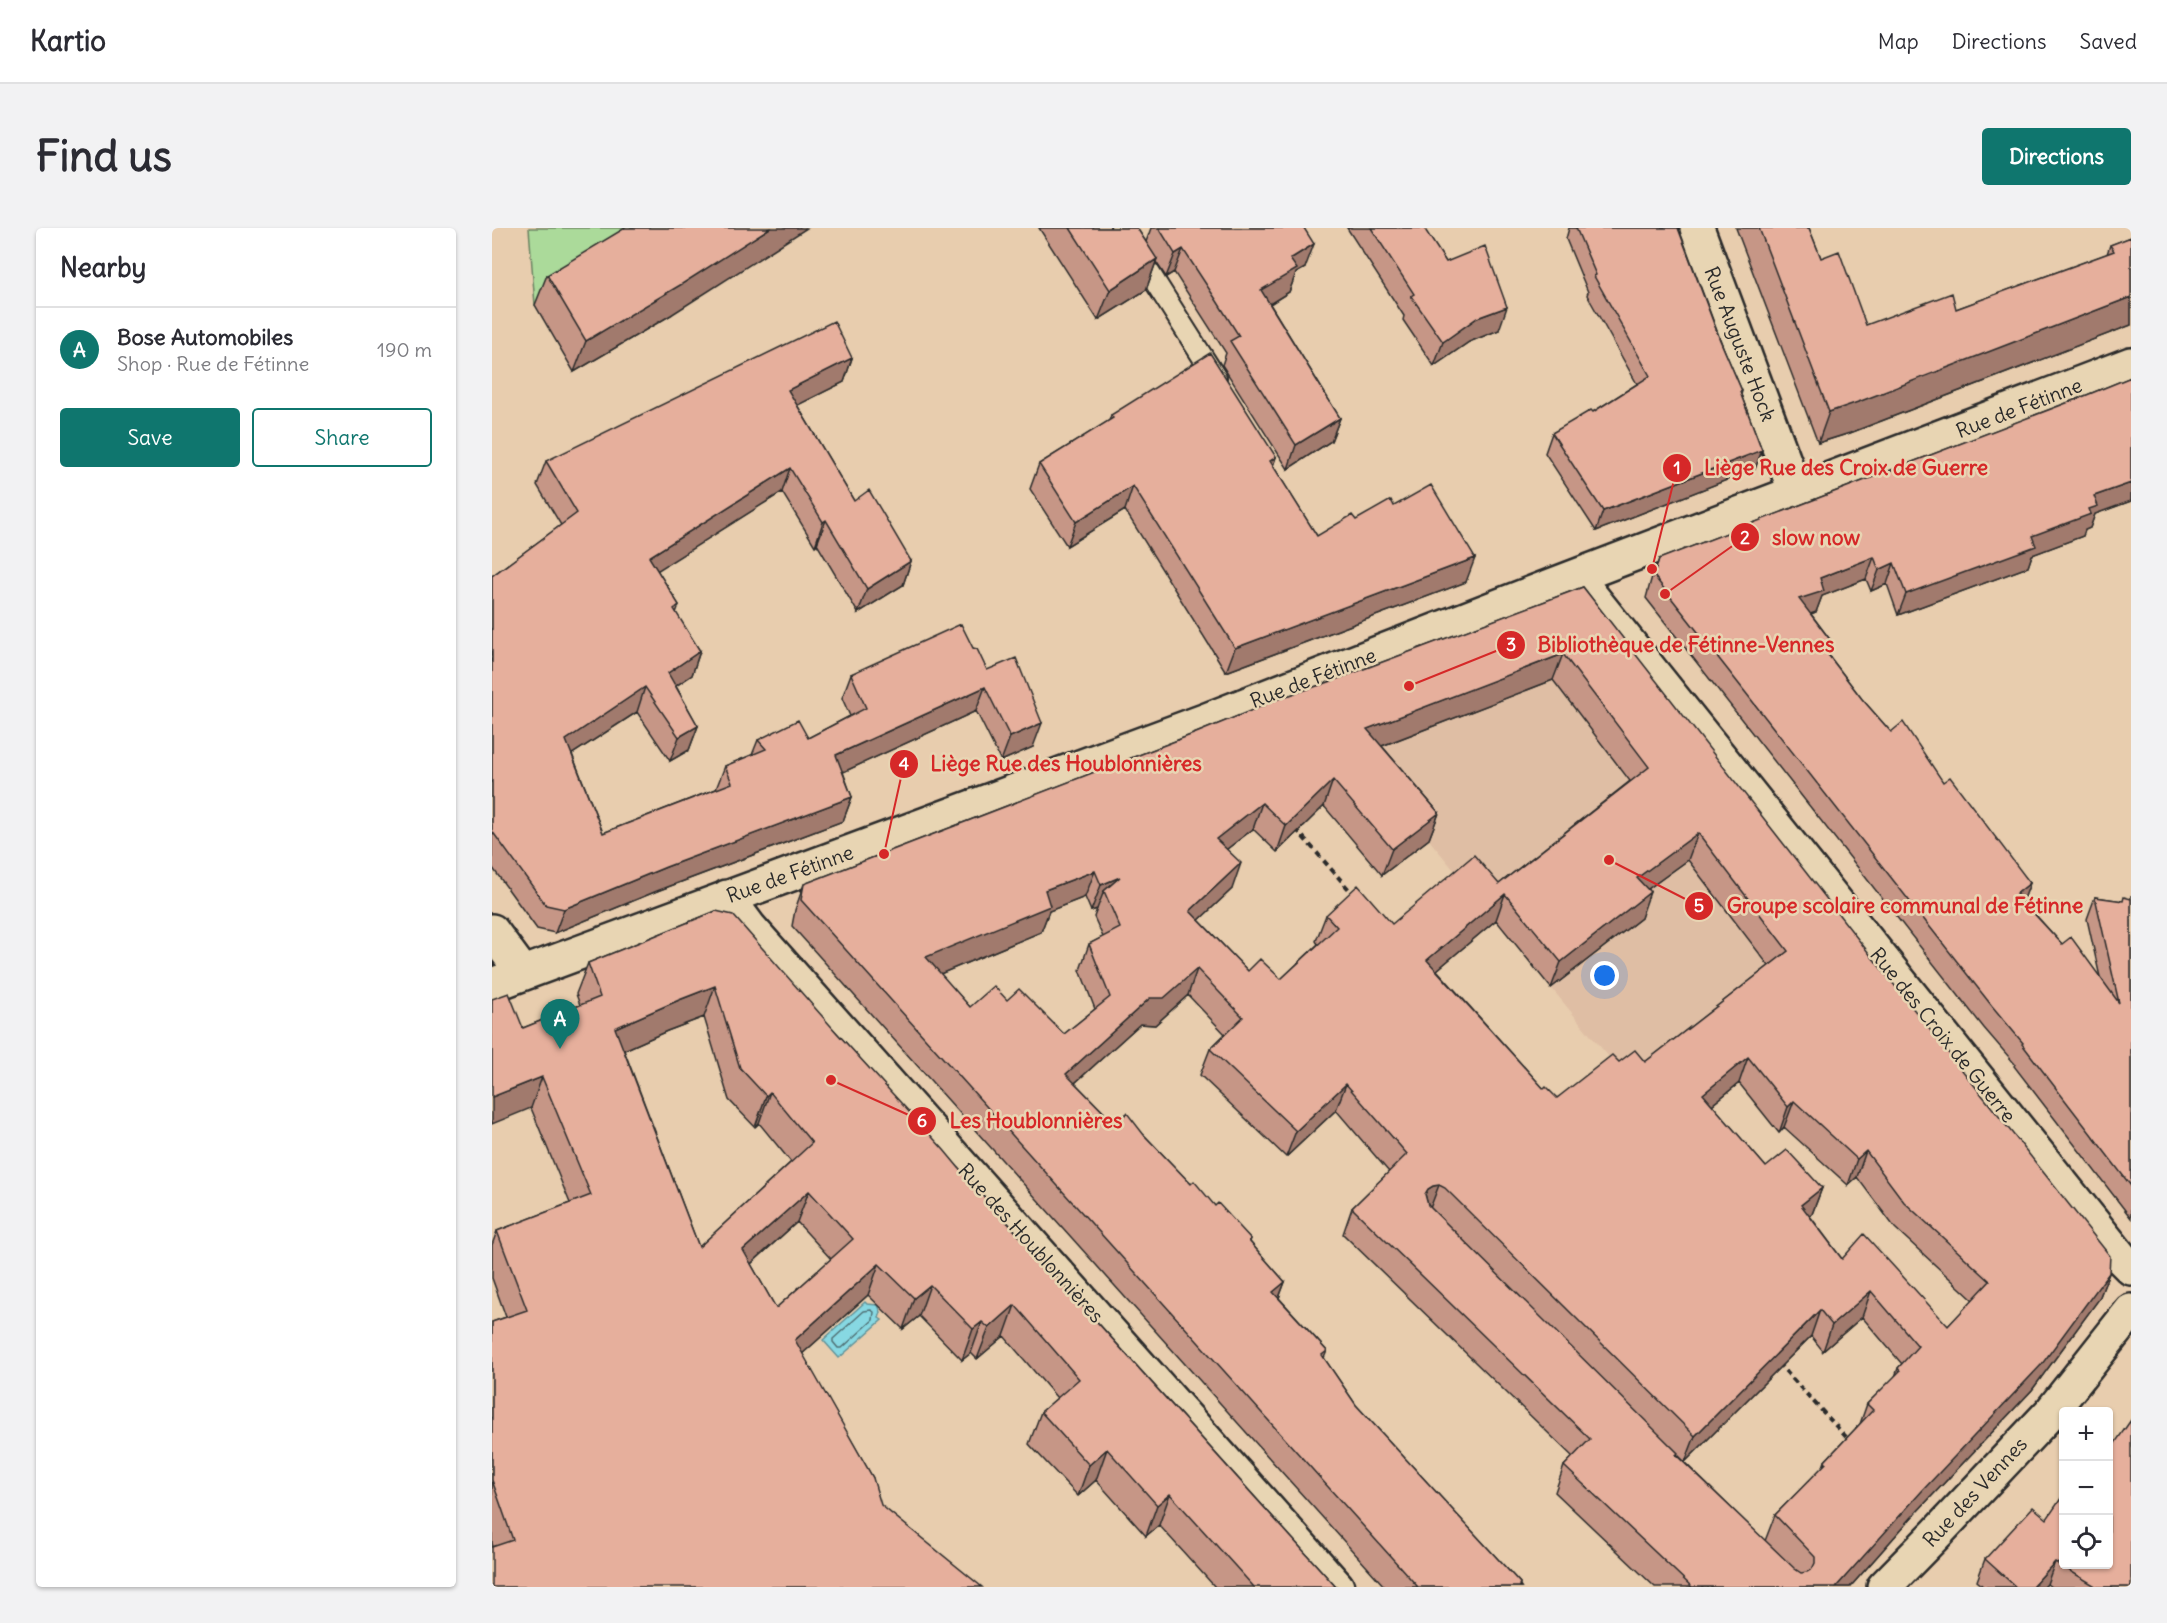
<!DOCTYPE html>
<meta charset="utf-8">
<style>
:root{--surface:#fff;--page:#f2f2f3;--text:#2b2b33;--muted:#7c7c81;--line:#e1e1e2;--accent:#0f766e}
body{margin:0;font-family:Delius,sans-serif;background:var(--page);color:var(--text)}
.controls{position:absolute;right:18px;bottom:18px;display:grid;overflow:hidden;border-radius:6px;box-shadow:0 2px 4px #0004}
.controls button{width:54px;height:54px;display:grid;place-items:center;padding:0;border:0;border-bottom:2px solid var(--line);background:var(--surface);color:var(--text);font:30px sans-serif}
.you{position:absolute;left:1113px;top:748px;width:21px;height:21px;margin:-15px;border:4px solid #fff;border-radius:50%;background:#1a73e8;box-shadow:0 0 0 9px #1a73e833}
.badge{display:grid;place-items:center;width:39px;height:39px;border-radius:50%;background:var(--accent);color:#fff;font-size:20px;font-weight:700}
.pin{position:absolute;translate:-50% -50px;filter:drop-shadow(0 2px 3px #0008)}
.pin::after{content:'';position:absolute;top:32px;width:21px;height:18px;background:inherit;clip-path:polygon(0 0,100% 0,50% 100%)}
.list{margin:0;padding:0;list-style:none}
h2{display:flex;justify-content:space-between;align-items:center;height:78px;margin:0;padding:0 24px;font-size:26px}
h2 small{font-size:20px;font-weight:400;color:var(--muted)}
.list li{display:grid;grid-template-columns:39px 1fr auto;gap:18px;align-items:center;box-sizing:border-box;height:84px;padding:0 24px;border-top:2px solid var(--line)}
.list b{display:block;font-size:22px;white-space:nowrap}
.list p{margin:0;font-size:20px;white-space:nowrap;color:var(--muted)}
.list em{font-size:20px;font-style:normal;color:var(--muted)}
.actions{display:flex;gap:12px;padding:18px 24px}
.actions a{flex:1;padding:14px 0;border:2px solid var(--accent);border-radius:6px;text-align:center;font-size:21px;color:var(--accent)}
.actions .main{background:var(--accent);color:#fff}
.icon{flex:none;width:33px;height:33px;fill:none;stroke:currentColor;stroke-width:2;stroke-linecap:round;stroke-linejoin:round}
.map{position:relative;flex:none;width:1639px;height:1359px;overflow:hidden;border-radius:6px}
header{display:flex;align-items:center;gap:36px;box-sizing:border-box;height:84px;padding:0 30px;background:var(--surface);border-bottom:2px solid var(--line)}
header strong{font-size:28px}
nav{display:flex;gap:33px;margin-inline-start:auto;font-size:21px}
.intro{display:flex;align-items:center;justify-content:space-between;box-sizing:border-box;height:144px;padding:0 36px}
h1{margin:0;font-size:42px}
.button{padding:15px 27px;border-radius:6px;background:var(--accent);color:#fff;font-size:21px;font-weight:700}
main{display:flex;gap:36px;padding:0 36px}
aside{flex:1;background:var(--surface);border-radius:6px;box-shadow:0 2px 4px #0004}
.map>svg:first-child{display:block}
</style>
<header>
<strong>Kartio</strong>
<nav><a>Map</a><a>Directions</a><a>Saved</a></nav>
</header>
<div class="intro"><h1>Find us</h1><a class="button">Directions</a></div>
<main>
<aside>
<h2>Nearby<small></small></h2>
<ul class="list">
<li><span class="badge">A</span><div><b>Bose Automobiles</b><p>Shop · Rue de Fétinne</p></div><em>190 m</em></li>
</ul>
<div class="actions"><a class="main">Save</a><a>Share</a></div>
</aside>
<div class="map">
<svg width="1639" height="1359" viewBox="0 0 1639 1359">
<rect width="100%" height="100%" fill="#e8cdae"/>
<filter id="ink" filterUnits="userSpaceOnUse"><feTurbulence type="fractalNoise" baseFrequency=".0167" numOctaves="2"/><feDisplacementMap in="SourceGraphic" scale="12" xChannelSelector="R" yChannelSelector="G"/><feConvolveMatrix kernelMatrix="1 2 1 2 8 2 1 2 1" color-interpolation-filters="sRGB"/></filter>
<g filter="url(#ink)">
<path fill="#dfbea4" d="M 1083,380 L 1376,752 L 1293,817 L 1184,906 L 1099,808 L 867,527 Z"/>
<path fill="#abda9a" stroke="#6b8262" stroke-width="1.5" d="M 37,0 L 173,0 L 43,77 Z"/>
<path fill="#87d8e2" stroke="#629399" stroke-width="1.5" d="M 373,1074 L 375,1076 L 386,1077 L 389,1084 L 387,1090 L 390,1092 L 347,1130 L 331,1112 Z"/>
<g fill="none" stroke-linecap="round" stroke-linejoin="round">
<path stroke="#507074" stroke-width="1.5" d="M 379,1082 L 382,1084 L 381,1092 L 350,1120 L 346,1120 L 341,1114 L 341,1111 L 372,1083 Z"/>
<defs>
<path id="service" d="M 629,0 L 724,150"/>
<path id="minor" d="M 1205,0 L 1304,265
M 1084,349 L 1630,1031 L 1639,1040
M 235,669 L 258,700 L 845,1359
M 0,703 L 31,745
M 0,757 L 712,493 L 1048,362 L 1639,136
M 1392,1359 L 1444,1306 L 1559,1184 L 1639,1083"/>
</defs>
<use href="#service" stroke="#2b2b2b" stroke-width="24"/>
<use href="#minor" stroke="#2b2b2b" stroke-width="38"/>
<path stroke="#2b2b2b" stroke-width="4" stroke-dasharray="6 4.5" stroke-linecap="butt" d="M 804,601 L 861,666
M 1286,1135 L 1356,1211"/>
<use href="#service" stroke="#e8d5b3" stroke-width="20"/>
<use href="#minor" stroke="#e8d5b3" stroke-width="33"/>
</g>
<path fill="#c69686" stroke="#2b2b2b" stroke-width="1.5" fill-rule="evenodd" d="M 547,0 L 645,0 L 654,14 L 659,0 L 812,0 L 813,40 L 804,45 L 797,64 L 778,76 L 848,190 L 839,213 L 796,241 L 730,137 L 734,125 L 682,44 L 674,49 L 664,34 L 654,62 L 606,92 Z
M 855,0 L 934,0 L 932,1 L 954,34 L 1007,102 L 977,114 L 942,138 L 911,92 L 912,88 Z
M 1077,0 L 1186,0 L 1228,112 L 1250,163 L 1249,167 L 1270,222 L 1263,241 L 1104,303 L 1053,225 L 1060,205 L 1101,184 L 1145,156 L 1095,67 L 1096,64 L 1074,11 Z
M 1244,0 L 1317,0 L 1329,30 L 1374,97 L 1464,81 L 1615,26 L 1618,17 L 1639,9 L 1639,97 L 1358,205 L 1326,215 Z
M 55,47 L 179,87 L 82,144 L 43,77 Z
M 360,130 L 352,154 L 305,177 L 362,273 L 419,333 L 411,357 L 366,385 L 325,316 L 323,318 L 290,264 L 165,342 L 187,377 L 184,385 L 208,423 L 200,447 L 184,458 L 206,498 L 197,522 L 178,533 L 145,484 L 80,526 L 111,605 L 224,561 L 233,538 L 260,527 L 266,512 L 316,510 L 358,488 L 350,470 L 359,446 L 481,420 L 495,442 L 541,519 L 509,533 L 484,483 L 351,544 L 360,569 L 351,593 L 165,663 L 63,705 L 45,701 L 0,639 L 0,348 L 69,297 L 45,257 L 54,233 Z
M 1639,149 L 1639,273 L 1603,286 L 1598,300 L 1593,302 L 1591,308 L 1540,327 L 1536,339 L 1406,387 L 1395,356 L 1379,363 L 1374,351 L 1330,368 L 1324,384 L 1319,386 L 1339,413 L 1335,425 L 1370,471 L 1399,504 L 1451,554 L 1538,655 L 1531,673 L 1570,716 L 1608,749 L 1595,691 L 1603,669 L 1631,673 L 1639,671 L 1639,667 L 1639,990 L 1522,838 L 1523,836 L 1492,800 L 1154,370 L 1159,352 L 1167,331 L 1585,171 Z
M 619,187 L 784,229 L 781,238 L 825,308 L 902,278 L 974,354 L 734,444 L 633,282 L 575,318 L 538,261 L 547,236 L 617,193 Z
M 1091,359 L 1617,1045 L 1607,1071 L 1540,1162 L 1420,1289 L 1358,1359 L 1163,1359 L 1063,1264 L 1072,1238 L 1081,1229 L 851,1006 L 860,980 L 897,944 L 844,882 L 794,929 L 708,847 L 718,821 L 733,806 L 696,767 L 663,797 L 648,796 L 583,855 L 623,896 L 652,907 L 699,956 L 759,1011 L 758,1014 L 793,1054 L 787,1070 L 835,1123 L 832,1130 L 864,1177 L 1028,1355 L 1028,1357 L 1029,1359 L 893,1359 L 300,698 L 303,682 L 312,656 L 704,505 L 771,478 L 771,476 L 837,454 ZM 1061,452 L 1138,553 L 1007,656 L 900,696 L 834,687 L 824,713 L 826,716 L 789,751 L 756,743 L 707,692 L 740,661 L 735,621 L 761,601 L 785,624 L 832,578 L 890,647 L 937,611 L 947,585 L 890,518 ZM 1196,632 L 1277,738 L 1153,834 L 1127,834 L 1065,870 L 1052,861 L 945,742 L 1004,692 L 1059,760 L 1149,690 L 1156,661 ZM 593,669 L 599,683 L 605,681 L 602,689 L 611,709 L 597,716 L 588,742 L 603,781 L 572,806 L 515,772 L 478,779 L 448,746 L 549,704 L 557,683 ZM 1247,855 L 1287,905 L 1292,899 L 1356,957 L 1365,949 L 1403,1000 L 1481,1072 L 1456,1098 L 1350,1031 L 1318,988 L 1320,986 L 1330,960 L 1274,939 L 1220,877 ZM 1370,1089 L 1410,1136 L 1406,1140 L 1403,1149 L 1375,1176 L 1368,1196 L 1333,1233 L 1331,1239 L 1283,1287 L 1273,1313 L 1185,1227 L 1185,1226 L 1193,1234 L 1319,1108 L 1331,1123 Z
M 224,683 L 345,805 L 844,1359 L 723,1359 L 667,1297 L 654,1308 L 604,1252 L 586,1268 L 537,1216 L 549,1184 L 565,1170 L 512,1108 L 485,1131 L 479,1125 L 470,1132 L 427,1088 L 411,1101 L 376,1067 L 310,1126 L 381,1250 L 1,1319 L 0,1315 L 0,1094 L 14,1089 L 0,1050 L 0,1017 L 5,1003 L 78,975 L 39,880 L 31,800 L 88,777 L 84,766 L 96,735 ZM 212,789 L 237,872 L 263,899 L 267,895 L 299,934 L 207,1019 L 132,822 L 175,803 ZM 305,994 L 339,1031 L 284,1080 L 259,1036 Z
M 1555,1291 L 1639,1359 L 1559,1359 L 1555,1356 L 1552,1359 L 1492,1359 L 1485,1353 L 1493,1331 Z"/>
<path fill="#a17a6d" stroke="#2b2b2b" stroke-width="1.5" d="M 278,0 L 315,0 L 179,87 L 82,144 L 94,113 Z
M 822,16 L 813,40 L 804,45 L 797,64 L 761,86 L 769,62 L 798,31 Z
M 691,21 L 682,44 L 674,49 L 683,26 Z
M 665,31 L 654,62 L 606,92 L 618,62 Z
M 1639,69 L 1639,97 L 1358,205 L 1326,215 L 1337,184 Z
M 1015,79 L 1007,102 L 977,114 L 942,138 L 951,114 L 985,90 Z
M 360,130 L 352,154 L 288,186 L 296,162 Z
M 848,190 L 839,213 L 796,241 L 804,217 Z
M 1270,222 L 1263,241 L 1104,303 L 1111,283 Z
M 784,229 L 775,254 L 778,233 Z
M 298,240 L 290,264 L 149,353 L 157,329 Z
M 1639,255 L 1639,273 L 1603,286 L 1598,300 L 1593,302 L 1591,308 L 1540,327 L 1536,339 L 1406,387 L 1414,366 L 1540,308 L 1602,268 Z
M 641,258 L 633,282 L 575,318 L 584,294 Z
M 334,292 L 325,316 L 323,318 L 331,294 Z
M 1382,329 L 1374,351 L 1330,368 L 1324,384 L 1299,393 L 1307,371 L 1328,350 Z
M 983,330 L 974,354 L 734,444 L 743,420 Z
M 419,333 L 411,357 L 366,385 L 375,361 Z
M 1402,335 L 1395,356 L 1379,363 L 1387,342 Z
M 1339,413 L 1331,434 L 1331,420 Z
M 208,423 L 200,447 L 167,469 L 176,445 Z
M 1071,426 L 1061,452 L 866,527 L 875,501 Z
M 153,459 L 145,484 L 65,536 L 74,512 Z
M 493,459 L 484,483 L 336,551 L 344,527 Z
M 550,495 L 541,519 L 509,533 L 518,509 Z
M 206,498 L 197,522 L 178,533 L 187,509 Z
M 841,552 L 832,578 L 785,624 L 794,598 Z
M 360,569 L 351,593 L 165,663 L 63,705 L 72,681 L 174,639 Z
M 770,575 L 761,601 L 714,637 L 724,611 Z
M 947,585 L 937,611 L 890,647 L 900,621 Z
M 1206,605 L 1196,632 L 1135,676 L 1145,650 Z
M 749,635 L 740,661 L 689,709 L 698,683 Z
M 603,643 L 593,669 L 557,683 L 549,704 L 424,756 L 434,729 L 553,662 Z
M 628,649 L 612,663 L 605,681 L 599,683 L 609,657 Z
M 1538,655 L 1530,677 L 1524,666 Z
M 1158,664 L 1149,690 L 1059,760 L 1069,734 Z
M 1013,666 L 1004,692 L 926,758 L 935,732 Z
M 705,741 L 696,767 L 663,797 L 648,796 L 564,872 L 574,846 L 658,770 Z
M 223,758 L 212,789 L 175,803 L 112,831 L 123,800 L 187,772 Z
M 1256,829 L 1247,855 L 1201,892 L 1211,866 Z
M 50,849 L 39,880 L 0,896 L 0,869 Z
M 854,856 L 844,882 L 794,929 L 804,903 Z
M 278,864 L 267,895 L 263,899 L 274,868 Z
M 1302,873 L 1292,899 L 1287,905 L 1296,879 Z
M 1374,923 L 1365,949 L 1356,957 L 1365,931 Z
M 947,957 L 937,983 L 933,966 L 936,961 L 941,958 Z
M 1330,960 L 1320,986 L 1300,1003 L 1309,977 Z
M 317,963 L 305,994 L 240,1053 L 251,1022 Z
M 387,1036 L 376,1067 L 291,1143 L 303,1112 Z
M 1617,1045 L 1607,1071 L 1540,1162 L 1420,1289 L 1358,1359 L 1344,1359 Z
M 793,1054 L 783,1080 L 781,1064 Z
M 438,1057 L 427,1088 L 411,1101 L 422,1070 Z
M 1379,1063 L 1370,1089 L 1331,1123 L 1340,1097 Z
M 523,1077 L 512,1108 L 485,1131 L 497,1100 Z
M 1328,1082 L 1319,1108 L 1193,1234 L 1203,1208 Z
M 490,1094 L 479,1125 L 470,1132 L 481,1101 Z
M 615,1221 L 604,1252 L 586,1268 L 597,1237 Z
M 678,1266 L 667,1297 L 654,1308 L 665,1277 Z
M 1563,1334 L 1555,1356 L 1552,1359 L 1540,1359 Z"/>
<path fill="#e6af9c" stroke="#2b2b2b" stroke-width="1.5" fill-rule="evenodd" d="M 133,0 L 278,0 L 190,56 L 94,113 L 55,47 Z
M 578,0 L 645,0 L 665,31 L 618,62 Z
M 667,0 L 812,0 L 822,16 L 798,31 L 805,41 L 769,62 L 848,190 L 804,217 L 738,113 L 747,108 L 725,73 L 691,21 L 683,26 Z
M 879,0 L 932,0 L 954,34 L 993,18 L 1015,79 L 985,90 L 951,114 L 919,68 L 922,66 Z
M 1084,0 L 1186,0 L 1228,112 L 1250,163 L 1248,164 L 1270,222 L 1111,283 L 1060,205 L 1099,182 L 1101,184 L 1158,148 L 1102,48 L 1104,47 Z
M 1267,0 L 1317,0 L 1329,30 L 1347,23 L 1374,97 L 1460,65 L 1464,81 L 1622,23 L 1618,17 L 1639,9 L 1639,69 L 1369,173 L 1337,184 Z
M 342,93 L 360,130 L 296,162 L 362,273 L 377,262 L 419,333 L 375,361 L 334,292 L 331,294 L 298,240 L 157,329 L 187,377 L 182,381 L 208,423 L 176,445 L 206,498 L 187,509 L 153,459 L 74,512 L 111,605 L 240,555 L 233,538 L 274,521 L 266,512 L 306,492 L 316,510 L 374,480 L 359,446 L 469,396 L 481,420 L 485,421 L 495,442 L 524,430 L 550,495 L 518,509 L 493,459 L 344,527 L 360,569 L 174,639 L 72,681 L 54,677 L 0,603 L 0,348 L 85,285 L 54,233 Z
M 718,125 L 784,229 L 778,233 L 825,308 L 860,287 L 864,292 L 899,272 L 902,278 L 939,257 L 983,330 L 743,420 L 641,258 L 584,294 L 547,236 L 621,190 L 619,187 Z
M 1639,149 L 1639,255 L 1602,268 L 1606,278 L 1597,281 L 1599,286 L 1540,308 L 1544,318 L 1414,366 L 1402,335 L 1387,342 L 1382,329 L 1328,350 L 1332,363 L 1307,371 L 1339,413 L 1331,420 L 1370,471 L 1399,504 L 1411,494 L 1451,554 L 1458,549 L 1538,655 L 1524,666 L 1570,716 L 1579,709 L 1627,775 L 1603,669 L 1631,673 L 1632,669 L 1639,671 L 1639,958 L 1530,816 L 1531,815 L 1500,778 L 1162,348 L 1167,331 L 1585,171 Z
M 1091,359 L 1380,729 L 1618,1028 L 1617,1045 L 1550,1136 L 1430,1263 L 1344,1359 L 1200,1359 L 1072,1238 L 1098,1211 L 860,980 L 915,926 L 854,856 L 804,903 L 718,821 L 751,789 L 705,741 L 672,770 L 658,770 L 574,846 L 623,896 L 635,885 L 652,907 L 699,956 L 702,953 L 723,978 L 726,975 L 759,1011 L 757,1013 L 793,1054 L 781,1064 L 835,1123 L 830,1127 L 864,1177 L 1028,1355 L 1027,1357 L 1029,1359 L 926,1359 L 309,672 L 312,656 L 704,505 L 773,477 L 771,476 L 837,454 ZM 1071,426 L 1157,539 L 1007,656 L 982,627 L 900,696 L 866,657 L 834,687 L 845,699 L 789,751 L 768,731 L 756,743 L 698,683 L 749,635 L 724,611 L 770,575 L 794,598 L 841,552 L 900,621 L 947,585 L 875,501 ZM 1206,605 L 1296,723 L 1153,834 L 1143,822 L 1127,834 L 1120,827 L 1065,870 L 1054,859 L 1052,861 L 935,732 L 1013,666 L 1069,734 L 1158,664 L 1145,650 ZM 603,643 L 609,657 L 628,649 L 612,663 L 628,700 L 597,716 L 618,769 L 572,806 L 527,761 L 515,772 L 502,758 L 478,779 L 434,729 L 558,678 L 553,662 ZM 1256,829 L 1296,879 L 1302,873 L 1365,931 L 1374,923 L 1412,974 L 1498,1053 L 1456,1098 L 1372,1006 L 1350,1031 L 1309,977 L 1330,960 L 1295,922 L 1274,939 L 1211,866 ZM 947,957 L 953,960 L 1203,1208 L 1328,1082 L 1340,1097 L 1379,1063 L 1426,1118 L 1406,1140 L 1408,1143 L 1375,1176 L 1381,1182 L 1333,1233 L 1334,1235 L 1283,1287 L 1323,1329 L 1323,1335 L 1320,1341 L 1315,1344 L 1309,1345 L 1303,1341 L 1184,1227 L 1186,1225 L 936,977 L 933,966 L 936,961 L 941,958 Z
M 224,683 L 241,687 L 345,805 L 452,922 L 477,952 L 844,1359 L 762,1359 L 678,1266 L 665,1277 L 615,1221 L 597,1237 L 549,1184 L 587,1151 L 523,1077 L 497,1100 L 490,1094 L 481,1101 L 438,1057 L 422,1070 L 387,1036 L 303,1112 L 381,1250 L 389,1277 L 490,1359 L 0,1359 L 0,1319 L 21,1312 L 0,1252 L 0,1094 L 35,1082 L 5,1003 L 99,967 L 50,849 L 0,869 L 0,771 L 17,765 L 31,800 L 108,769 L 96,735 ZM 223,758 L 248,840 L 274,868 L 278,864 L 320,915 L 207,1019 L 123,800 L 187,772 ZM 317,963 L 361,1011 L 284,1080 L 251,1022 Z
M 1639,1192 L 1639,1359 L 1605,1359 L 1563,1334 L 1540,1359 L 1524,1359 L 1493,1331 L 1541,1279 L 1555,1291 L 1572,1266 L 1572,1336 L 1617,1336 L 1617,1215 L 1621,1218 Z"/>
</g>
<g text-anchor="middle" stroke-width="5" stroke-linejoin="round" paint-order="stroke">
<g font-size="20" fill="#2b2b2b" stroke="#e8d5b3">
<text transform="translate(1248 116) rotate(69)" y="7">Rue Auguste Hock</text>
<text transform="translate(1527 180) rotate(-21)" y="7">Rue de Fétinne</text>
<text transform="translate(821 450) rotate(-21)" y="7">Rue de Fétinne</text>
<text transform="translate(298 646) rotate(-20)" y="7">Rue de Fétinne</text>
<text transform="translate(1451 807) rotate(51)" y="7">Rue des Croix de Guerre</text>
<text transform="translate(539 1015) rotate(48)" y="7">Rue des Houblonnières</text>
<text transform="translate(1483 1264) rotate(-47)" y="7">Rue des Vennes</text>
</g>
</g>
<path fill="none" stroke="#d62828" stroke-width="2" d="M1160 341L1185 240M1173 366L1253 309M917 458L1019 417M392 626L412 536M1117 632L1207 678M339 852L430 893"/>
<g fill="#d62828" stroke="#e8d5b3" stroke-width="2">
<circle cx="1160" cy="341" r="6"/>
<circle cx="1173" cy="366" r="6"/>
<circle cx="917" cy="458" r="6"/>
<circle cx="392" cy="626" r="6"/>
<circle cx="1117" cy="632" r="6"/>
<circle cx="339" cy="852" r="6"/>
<circle cx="1185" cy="240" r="15"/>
<circle cx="1253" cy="309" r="15"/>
<circle cx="1019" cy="417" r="15"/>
<circle cx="412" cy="536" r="15"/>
<circle cx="1207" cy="678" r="15"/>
<circle cx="430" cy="893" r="15"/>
</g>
<g font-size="18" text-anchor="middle" font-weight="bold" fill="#fff">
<text x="1185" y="246">1</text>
<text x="1253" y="316">2</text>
<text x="1019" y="423">3</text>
<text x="412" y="542">4</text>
<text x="1207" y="684">5</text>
<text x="430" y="899">6</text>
</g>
<g font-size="21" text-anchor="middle" font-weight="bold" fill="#d62828" stroke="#e8d5b3" stroke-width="5" stroke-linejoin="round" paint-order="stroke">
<text x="1354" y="247">Liège Rue des Croix de Guerre</text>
<text x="1324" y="317">slow now</text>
<text x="1194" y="424">Bibliothèque de Fétinne-Vennes</text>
<text x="574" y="543">Liège Rue des Houblonnières</text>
<text x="1413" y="685">Groupe scolaire communal de Fétinne</text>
<text x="544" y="900">Les Houblonnières</text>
</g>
</svg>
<div class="controls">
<button>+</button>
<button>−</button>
<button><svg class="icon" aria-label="locate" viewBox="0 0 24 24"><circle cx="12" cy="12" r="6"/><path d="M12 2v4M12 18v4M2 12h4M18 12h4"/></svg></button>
</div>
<div class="you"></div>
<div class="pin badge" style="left:68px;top:821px">A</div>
</div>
</main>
